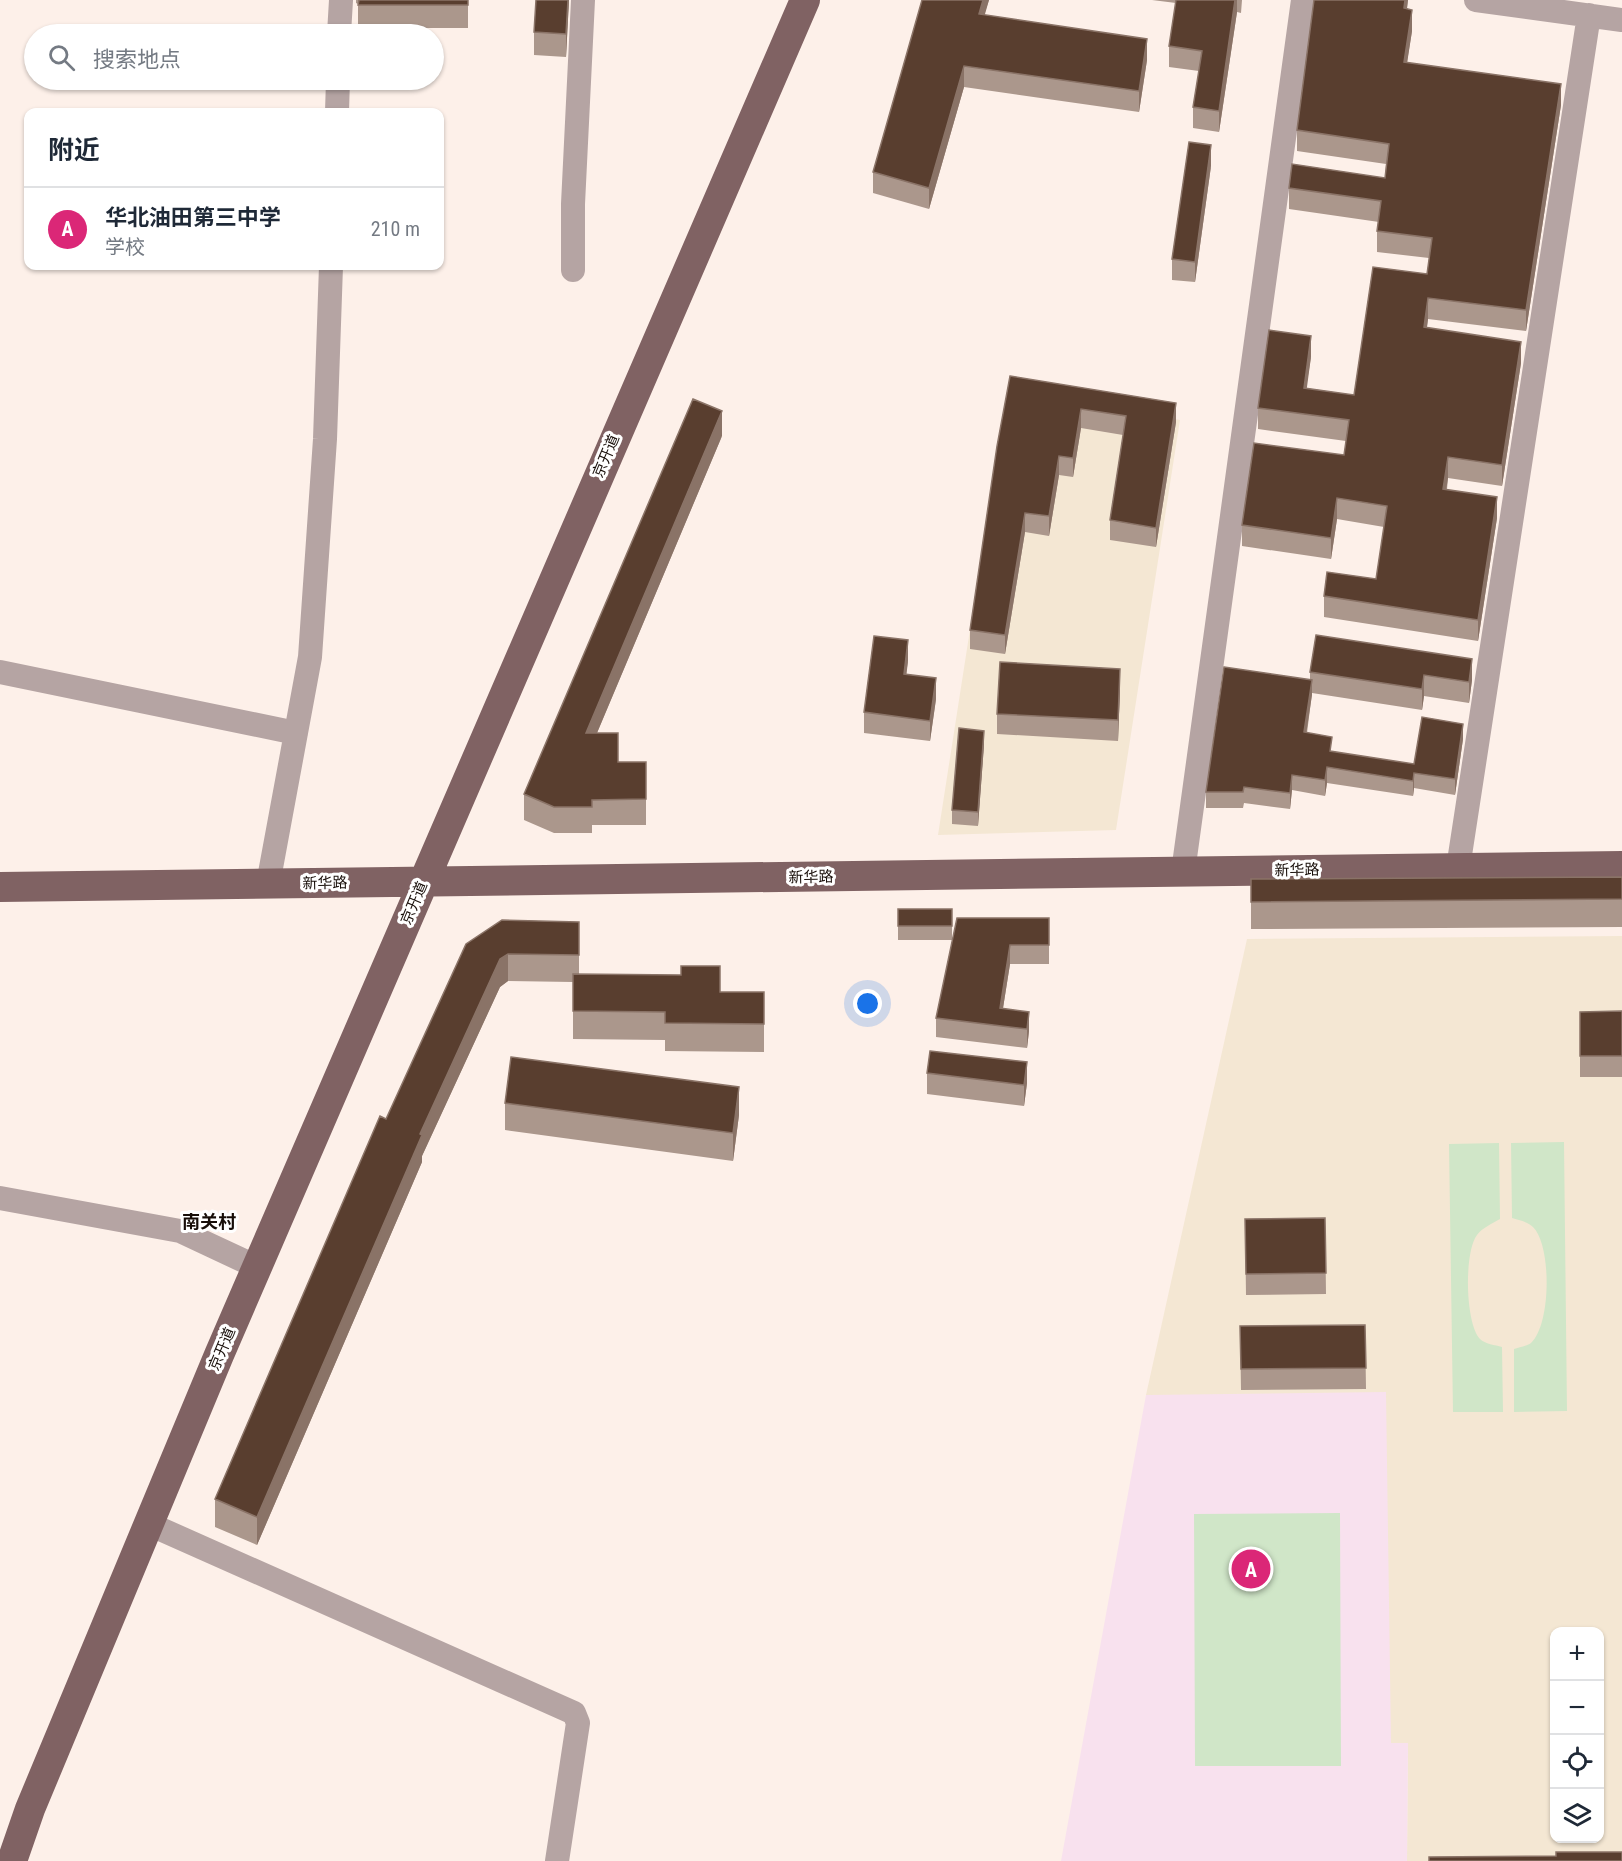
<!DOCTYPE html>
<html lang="zh">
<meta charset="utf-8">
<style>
:root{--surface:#fff;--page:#f6f6f7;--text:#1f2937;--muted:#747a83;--line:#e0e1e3;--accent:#db2777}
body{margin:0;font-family:"Roboto Condensed","Noto Sans SC",sans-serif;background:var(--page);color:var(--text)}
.controls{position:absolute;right:18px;bottom:18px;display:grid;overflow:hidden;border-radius:12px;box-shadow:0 2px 4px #0004}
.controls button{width:54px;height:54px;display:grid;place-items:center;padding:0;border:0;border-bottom:2px solid var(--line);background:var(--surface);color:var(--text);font:30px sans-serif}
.you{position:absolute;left:868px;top:1004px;width:21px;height:21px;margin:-15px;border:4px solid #fff;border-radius:50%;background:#1a73e8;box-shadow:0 0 0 9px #1a73e833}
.badge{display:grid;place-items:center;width:39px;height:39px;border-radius:50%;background:var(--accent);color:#fff;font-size:20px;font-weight:700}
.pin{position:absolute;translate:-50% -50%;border:3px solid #fff;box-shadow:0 2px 6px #0006}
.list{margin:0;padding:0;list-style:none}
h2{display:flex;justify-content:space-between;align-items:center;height:78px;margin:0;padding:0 24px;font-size:26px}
h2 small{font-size:20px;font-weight:400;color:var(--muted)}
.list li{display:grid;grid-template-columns:39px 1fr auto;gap:18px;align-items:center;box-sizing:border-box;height:84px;padding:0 24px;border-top:2px solid var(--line)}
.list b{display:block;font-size:22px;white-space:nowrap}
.list p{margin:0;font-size:20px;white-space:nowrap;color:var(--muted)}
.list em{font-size:20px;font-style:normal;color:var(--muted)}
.icon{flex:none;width:33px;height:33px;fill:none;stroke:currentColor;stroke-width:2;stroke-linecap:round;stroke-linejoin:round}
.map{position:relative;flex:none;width:1622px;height:1861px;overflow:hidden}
.search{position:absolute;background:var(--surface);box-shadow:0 2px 4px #0004;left:24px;top:24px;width:420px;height:66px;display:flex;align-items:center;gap:15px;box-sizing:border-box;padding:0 21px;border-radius:33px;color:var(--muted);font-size:22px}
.panel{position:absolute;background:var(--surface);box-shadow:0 2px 4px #0004;left:24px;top:108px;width:420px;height:162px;border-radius:12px}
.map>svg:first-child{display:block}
</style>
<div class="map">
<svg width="1622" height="1861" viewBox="0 0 1622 1861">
<rect width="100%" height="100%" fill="#fdf0e9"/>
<path fill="#f4e7d3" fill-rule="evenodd" d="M 1007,392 L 1180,420 L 1116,830 L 938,835 Z
M 1622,936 L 1622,1861 L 1407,1861 L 1408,1743 L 1391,1743 L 1146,1395 L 1247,939 ZM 1554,1632 L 1600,1632 L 1600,1838 L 1554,1838 Z"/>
<path fill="#f8e1ee" d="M 1386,1392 L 1391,1743 L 1408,1743 L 1407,1861 L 1061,1861 L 1146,1395 Z"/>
<path fill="#d0e6c8" d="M 1564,1142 L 1567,1411 L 1514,1412 L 1514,1349 C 1519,1347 1527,1346 1531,1343 C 1551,1325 1552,1246 1533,1227 C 1528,1222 1519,1220 1512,1218 L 1511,1143 Z
M 1499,1143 L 1500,1219 C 1493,1223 1482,1228 1477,1235 C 1464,1252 1465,1323 1480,1339 C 1485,1344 1495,1345 1502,1347 L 1503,1412 L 1453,1412 L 1449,1144 Z
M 1340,1513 L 1341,1766 L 1195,1766 L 1194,1514 Z"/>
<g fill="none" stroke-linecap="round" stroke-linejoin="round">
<path stroke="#b5a4a3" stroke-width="24" d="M 1476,0 L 1622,20
M 339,34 L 341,0
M 337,112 L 338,80
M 573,270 L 573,204 L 583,0
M 0,672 L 296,733
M 1458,868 L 1589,15
M 1183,872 L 1303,0
M 268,884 L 310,657 L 325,439 L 331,266
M 0,1198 L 180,1231 L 257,1267
M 149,1524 L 574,1713 L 578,1723 L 557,1861"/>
<path stroke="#806263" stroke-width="30" d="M 0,887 L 1622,866
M 12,1861 L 30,1809 L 219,1355 L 805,0"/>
</g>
<path fill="#ab978c" d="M 356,0 L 468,0 L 468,28 L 358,28 L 358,4 L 356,3 Z
M 536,0 L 569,0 L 566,57 L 534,55 L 534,32 Z
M 922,0 L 989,0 L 984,15 L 1147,60 L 1139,112 L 964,87 L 929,209 L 873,193 L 873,172 Z
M 1152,0 L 1242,0 L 1241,13 L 1237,12 L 1219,132 L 1193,128 L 1193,107 L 1199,71 L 1169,67 L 1169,46 L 1176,3 Z
M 1314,0 L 1408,0 L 1407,9 L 1412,31 L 1407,62 L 1561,105 L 1526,331 L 1428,319 L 1427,327 L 1521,363 L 1502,486 L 1448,478 L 1447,489 L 1497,518 L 1478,641 L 1324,617 L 1324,596 L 1376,579 L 1384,527 L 1337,519 L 1331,559 L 1242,546 L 1242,525 L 1344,455 L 1346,441 L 1258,429 L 1258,408 L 1311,357 L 1306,388 L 1354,395 L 1427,274 L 1429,258 L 1377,252 L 1377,231 L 1379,222 L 1289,209 L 1289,188 L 1385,178 L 1386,164 L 1297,151 L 1297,130 Z
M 1211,166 L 1195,282 L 1172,280 L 1172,259 Z
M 1010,376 L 1176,422 L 1156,547 L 1110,540 L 1110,520 L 1123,435 L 1081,428 L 1073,477 L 1059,475 L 1049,536 L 1025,532 L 1005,654 L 970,649 L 970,630 Z
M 722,436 L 597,733 L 618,762 L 646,762 L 646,825 L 592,825 L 592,833 L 554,833 L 524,820 L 524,794 Z
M 1316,635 L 1472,680 L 1469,703 L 1424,696 L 1422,710 L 1312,693 L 1307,733 L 1332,752 L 1414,764 L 1463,739 L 1455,795 L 1414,788 L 1413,796 L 1327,783 L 1325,796 L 1292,790 L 1290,809 L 1244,803 L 1243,808 L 1206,808 L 1206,792 L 1310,680 L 1310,672 Z
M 908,661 L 906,674 L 936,699 L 930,741 L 864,733 L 864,712 Z
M 1120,689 L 1118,741 L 997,734 L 997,714 Z
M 984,745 L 978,826 L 952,824 L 952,810 Z
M 1622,877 L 1622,927 L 1251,929 L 1251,879 Z
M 898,909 L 952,909 L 952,940 L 898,940 Z
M 957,918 L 1049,918 L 1049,964 L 1010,964 L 1003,1008 L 1029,1031 L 1027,1048 L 936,1037 L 936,1018 Z
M 579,922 L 579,974 L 720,992 L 764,992 L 764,1052 L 665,1051 L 665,1040 L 573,1039 L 573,982 L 508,981 L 500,987 L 422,1156 L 422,1162 L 257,1545 L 215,1527 L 215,1499 L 466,944 Z
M 1622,1011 L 1622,1077 L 1580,1077 L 1580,1012 Z
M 927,1073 L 1027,1083 L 1024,1106 L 927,1094 Z
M 505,1103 L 739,1115 L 733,1161 L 505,1130 Z
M 1325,1218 L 1326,1294 L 1246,1295 L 1245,1219 Z
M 1365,1325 L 1366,1389 L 1241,1390 L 1240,1326 Z"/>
<path fill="#8a7367" d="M 568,0 L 569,0 L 566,57 L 566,34 Z
M 983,0 L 989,0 L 979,35 L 979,14 Z
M 1235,0 L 1237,0 L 1237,12 L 1219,132 L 1219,111 Z
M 1405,0 L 1408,0 L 1404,29 L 1404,8 Z
M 1412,10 L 1412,31 L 1404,83 L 1404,62 Z
M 1147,39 L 1147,60 L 1139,112 L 1139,91 Z
M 964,66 L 964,87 L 929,209 L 929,188 Z
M 1561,84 L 1561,105 L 1526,331 L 1526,310 Z
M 1211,145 L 1211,166 L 1195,282 L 1195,262 Z
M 1428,298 L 1428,319 L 1424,348 L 1424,327 Z
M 1311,336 L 1311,357 L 1304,409 L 1304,388 Z
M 1521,342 L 1521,363 L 1502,486 L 1502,465 Z
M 1176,403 L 1176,422 L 1156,547 L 1156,528 Z
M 1081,409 L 1081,428 L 1073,477 L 1073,458 Z
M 722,411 L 722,436 L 586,759 L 586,733 Z
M 1059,456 L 1059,475 L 1049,536 L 1049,516 Z
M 1448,457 L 1448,478 L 1443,510 L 1443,489 Z
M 1497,497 L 1497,518 L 1478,641 L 1478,620 Z
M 1337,498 L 1337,519 L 1331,559 L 1331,538 Z
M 1025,513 L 1025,532 L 1005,654 L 1005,635 Z
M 908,640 L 908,661 L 904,695 L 904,674 Z
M 1472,659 L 1472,680 L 1469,703 L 1469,682 Z
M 1120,669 L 1120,689 L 1118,741 L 1118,720 Z
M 1424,675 L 1424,696 L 1422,710 L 1422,689 Z
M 936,678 L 936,699 L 930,741 L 930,721 Z
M 1312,680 L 1312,695 L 1304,748 L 1304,732 Z
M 1463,724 L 1463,739 L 1455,795 L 1455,779 Z
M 984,731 L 984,745 L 978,826 L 978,812 Z
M 1327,767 L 1327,783 L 1325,796 L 1325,780 Z
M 1414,773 L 1414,788 L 1413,796 L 1413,781 Z
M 1292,775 L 1292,790 L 1290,809 L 1290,793 Z
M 1010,945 L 1010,964 L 1000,1027 L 1000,1008 Z
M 508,954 L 508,981 L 500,987 L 422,1156 L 422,1162 L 257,1545 L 257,1517 L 420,1134 L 500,959 Z
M 1029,1012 L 1029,1031 L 1027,1048 L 1027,1029 Z
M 1027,1062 L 1027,1083 L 1024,1106 L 1024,1085 Z
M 739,1087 L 739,1115 L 733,1161 L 733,1133 Z"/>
<path fill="#593e2f" stroke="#8a7367" stroke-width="1.5" d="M 359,0 L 468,0 L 468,5 L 358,5 Z
M 536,0 L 568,0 L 566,34 L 534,32 Z
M 922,0 L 983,0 L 979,14 L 1147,39 L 1139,91 L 964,66 L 929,188 L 873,172 Z
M 1176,0 L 1235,0 L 1219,111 L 1193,107 L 1202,51 L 1169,46 Z
M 1314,0 L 1405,0 L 1404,8 L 1412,10 L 1404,62 L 1561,84 L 1526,310 L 1428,298 L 1424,327 L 1521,342 L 1502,465 L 1448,457 L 1443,489 L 1497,497 L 1478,620 L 1324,596 L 1327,572 L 1376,579 L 1387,506 L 1337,498 L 1331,538 L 1242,525 L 1254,443 L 1344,455 L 1349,420 L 1258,408 L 1269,330 L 1311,336 L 1304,388 L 1354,395 L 1373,267 L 1427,274 L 1432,238 L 1377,231 L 1381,201 L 1289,188 L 1292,164 L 1385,178 L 1389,144 L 1297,130 Z
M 1189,142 L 1211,145 L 1195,262 L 1172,259 Z
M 1010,376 L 1176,403 L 1156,528 L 1110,520 L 1126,416 L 1081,409 L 1073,458 L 1059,456 L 1049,516 L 1025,513 L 1005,635 L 970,630 L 997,446 Z
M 693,399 L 722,411 L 586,733 L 618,733 L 618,762 L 646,762 L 646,799 L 592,800 L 592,807 L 554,807 L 524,794 Z
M 1316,635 L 1472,659 L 1469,682 L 1424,675 L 1422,689 L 1310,672 Z
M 874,636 L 908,640 L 904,674 L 936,678 L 930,721 L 864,712 Z
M 1000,662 L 1120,669 L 1118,720 L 997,714 Z
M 1224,667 L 1312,680 L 1304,732 L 1332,737 L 1330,751 L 1414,764 L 1422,717 L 1463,724 L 1455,779 L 1414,773 L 1413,781 L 1327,767 L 1325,780 L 1292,775 L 1290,793 L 1244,787 L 1243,792 L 1206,792 Z
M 959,728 L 984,731 L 978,812 L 952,810 Z
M 1622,877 L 1622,899 L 1251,902 L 1251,879 Z
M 898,909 L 952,909 L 952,926 L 898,926 Z
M 957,918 L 1049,918 L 1049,945 L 1010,945 L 1000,1008 L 1029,1012 L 1027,1029 L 936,1018 Z
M 502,920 L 579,922 L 579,955 L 508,954 L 500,959 L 420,1134 L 422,1135 L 257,1517 L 215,1499 L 380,1116 L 386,1119 L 466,944 Z
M 681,966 L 720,966 L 720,992 L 764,992 L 764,1024 L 665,1023 L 665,1012 L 573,1011 L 573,974 L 681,975 Z
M 1622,1011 L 1622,1056 L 1580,1056 L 1580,1012 Z
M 930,1051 L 1027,1062 L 1024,1085 L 927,1073 Z
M 511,1057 L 739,1087 L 733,1133 L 505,1103 Z
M 1325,1218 L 1326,1273 L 1246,1274 L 1245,1219 Z
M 1365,1325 L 1366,1368 L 1241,1369 L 1240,1326 Z
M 1556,1852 L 1622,1852 L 1622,1861 L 1429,1861 L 1429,1857 L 1556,1856 Z"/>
<g text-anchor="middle" stroke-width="6" stroke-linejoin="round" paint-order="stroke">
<g font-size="15" fill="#170d08" stroke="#fff">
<text transform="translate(606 456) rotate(-67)" y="5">京开道</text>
<text transform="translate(1297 870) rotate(-1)" y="5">新华路</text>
<text transform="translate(811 877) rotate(-1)" y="5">新华路</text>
<text transform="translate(325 883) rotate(-1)" y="5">新华路</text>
<text transform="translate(414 903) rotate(-67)" y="5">京开道</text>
<text transform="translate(222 1349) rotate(-67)" y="5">京开道</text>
</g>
<g font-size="18" font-weight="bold" fill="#170d08" stroke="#fff">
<text x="209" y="1228">南关村</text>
</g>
</g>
</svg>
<div class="controls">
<button>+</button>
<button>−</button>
<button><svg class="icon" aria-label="locate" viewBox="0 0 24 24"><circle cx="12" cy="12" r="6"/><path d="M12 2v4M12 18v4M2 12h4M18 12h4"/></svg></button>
<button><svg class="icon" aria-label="layers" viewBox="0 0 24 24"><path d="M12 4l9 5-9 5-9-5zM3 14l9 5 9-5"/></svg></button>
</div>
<div class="you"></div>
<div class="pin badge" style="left:1251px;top:1569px">A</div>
<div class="search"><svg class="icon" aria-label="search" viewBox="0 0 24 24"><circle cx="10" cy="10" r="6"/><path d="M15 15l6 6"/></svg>搜索地点</div>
<section class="panel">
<h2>附近<small></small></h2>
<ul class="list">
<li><span class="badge">A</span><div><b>华北油田第三中学</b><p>学校</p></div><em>210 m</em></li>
</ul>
</section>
</div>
